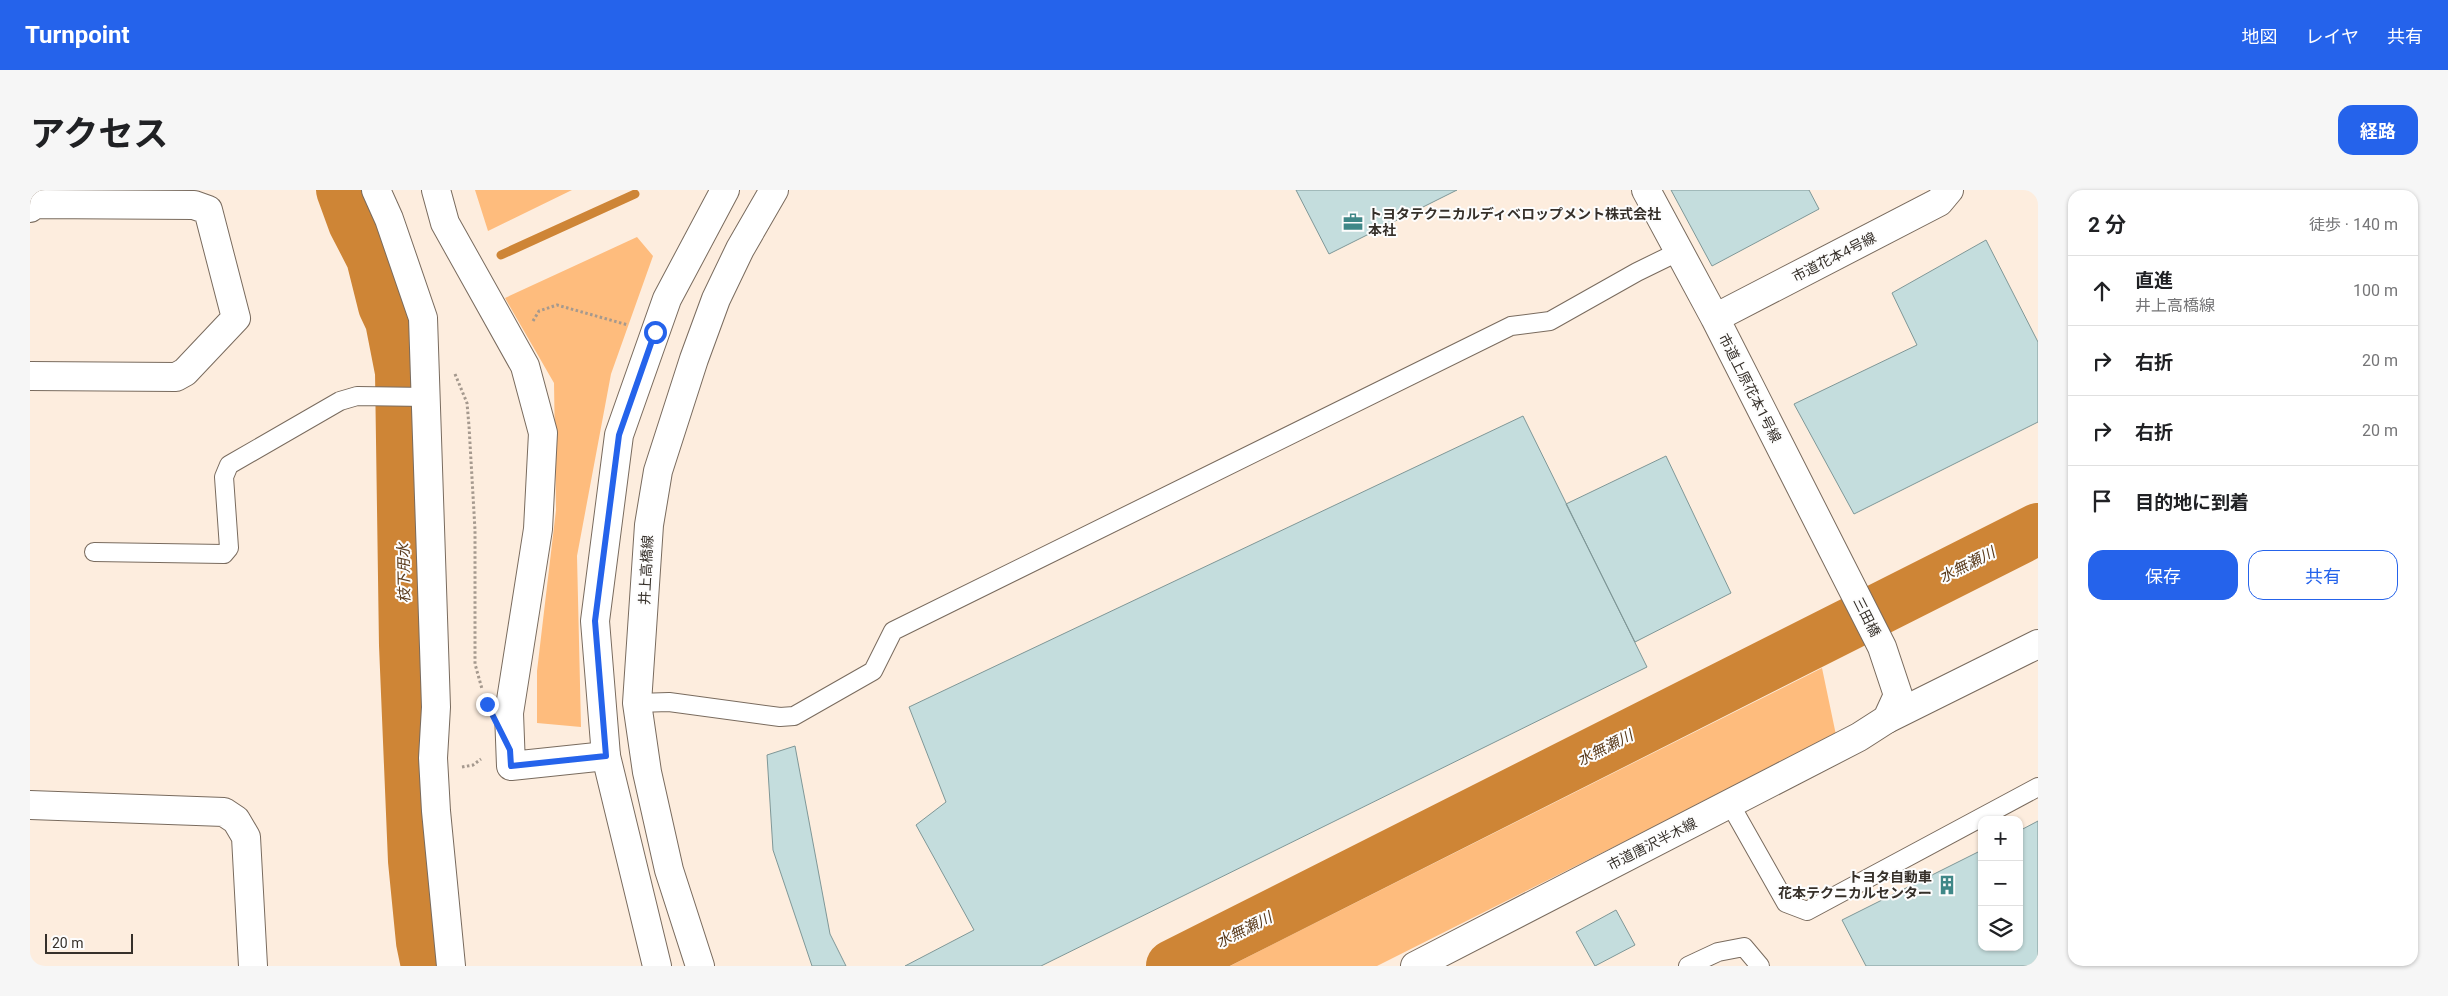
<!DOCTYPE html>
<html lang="ja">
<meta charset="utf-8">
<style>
:root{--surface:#fff;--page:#f6f6f6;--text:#202124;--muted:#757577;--line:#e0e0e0;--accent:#2563eb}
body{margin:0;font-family:Roboto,"Noto Sans JP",sans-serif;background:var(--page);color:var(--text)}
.controls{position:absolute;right:15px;bottom:15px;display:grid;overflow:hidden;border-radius:10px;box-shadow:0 1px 4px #0004}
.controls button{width:45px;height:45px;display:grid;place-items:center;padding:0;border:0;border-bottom:1px solid var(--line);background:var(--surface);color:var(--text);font:25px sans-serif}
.scale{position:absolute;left:15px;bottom:12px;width:88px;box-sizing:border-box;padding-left:5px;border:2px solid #36302a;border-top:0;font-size:14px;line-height:18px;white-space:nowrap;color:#36302a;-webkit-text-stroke:4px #fdfdfd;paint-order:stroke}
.stop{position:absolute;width:15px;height:15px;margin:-11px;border:4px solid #2563eb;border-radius:50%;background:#fff}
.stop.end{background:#2563eb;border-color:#fff;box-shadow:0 1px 5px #0008}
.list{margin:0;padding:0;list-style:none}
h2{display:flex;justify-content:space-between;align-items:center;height:65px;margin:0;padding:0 20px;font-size:21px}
h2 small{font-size:16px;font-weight:400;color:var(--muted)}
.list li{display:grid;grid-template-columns:32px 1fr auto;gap:15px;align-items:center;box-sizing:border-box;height:70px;padding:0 20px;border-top:1px solid var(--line)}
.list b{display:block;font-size:19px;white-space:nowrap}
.list p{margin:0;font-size:16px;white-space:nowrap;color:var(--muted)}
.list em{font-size:16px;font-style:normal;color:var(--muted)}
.actions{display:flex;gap:10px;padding:15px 20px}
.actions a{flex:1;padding:11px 0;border:1px solid var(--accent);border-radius:15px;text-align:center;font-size:18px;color:var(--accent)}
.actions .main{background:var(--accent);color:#fff}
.icon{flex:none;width:28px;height:28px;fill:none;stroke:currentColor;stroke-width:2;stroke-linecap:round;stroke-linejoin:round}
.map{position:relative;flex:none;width:2008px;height:776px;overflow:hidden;border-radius:15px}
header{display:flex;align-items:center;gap:30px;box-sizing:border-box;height:70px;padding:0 25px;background:var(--accent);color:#fff}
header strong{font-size:24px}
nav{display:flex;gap:28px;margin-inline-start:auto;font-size:18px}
.intro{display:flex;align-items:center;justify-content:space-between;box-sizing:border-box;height:120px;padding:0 30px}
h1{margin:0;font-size:35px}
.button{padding:12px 22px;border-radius:15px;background:var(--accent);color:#fff;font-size:18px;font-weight:700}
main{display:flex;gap:30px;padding:0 30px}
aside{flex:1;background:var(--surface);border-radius:15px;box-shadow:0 1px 4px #0004}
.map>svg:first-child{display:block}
</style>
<header>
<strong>Turnpoint</strong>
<nav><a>地図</a><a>レイヤ</a><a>共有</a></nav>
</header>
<div class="intro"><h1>アクセス</h1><a class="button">経路</a></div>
<main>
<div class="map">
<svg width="2008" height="776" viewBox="0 0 2008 776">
<rect width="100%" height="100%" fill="#fdedde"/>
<path fill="#febc7d" d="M 445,0 L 542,0 L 458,41 Z
M 607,47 L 623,66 L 581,184 L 547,366 L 551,537 L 507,533 L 507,481 L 526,320 L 524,193 L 475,108 Z
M 1792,478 L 1806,545 L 1347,776 L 1200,776 Z"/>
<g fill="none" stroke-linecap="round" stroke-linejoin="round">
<path stroke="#ce8536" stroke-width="9" d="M 471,65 L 605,4"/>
<path stroke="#ce8536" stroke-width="52" d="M 312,0 L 324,33 L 342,68 L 354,116 L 361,131 L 371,182 L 375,455 L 384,671 L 392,752 L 397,776
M 1142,776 L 2008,339"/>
</g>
<path fill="#c4dddd" stroke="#7f9797" d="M 1266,0 L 1427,0 L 1299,64 Z
M 1641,0 L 1779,0 L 1789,19 L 1682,76 Z
M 1956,50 L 2008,152 L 2008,232 L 1824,324 L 1764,214 L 1887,155 L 1862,103 Z
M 1493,226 L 1617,477 L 1011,776 L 875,776 L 944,740 L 886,635 L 916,612 L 879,517 Z
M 1636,266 L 1701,403 L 1605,452 L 1536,314 Z
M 765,556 L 800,744 L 816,776 L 782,776 L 743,660 L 737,565 Z
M 2008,631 L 2008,776 L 1836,776 L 1812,730 L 1952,660 L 1952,757 L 1989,757 L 1989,641 Z
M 1586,720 L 1605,755 L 1565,776 L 1546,742 Z"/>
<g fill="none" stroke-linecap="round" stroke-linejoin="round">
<defs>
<path id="service" d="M 64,362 L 194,364 L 199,358 L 194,287 L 199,275 L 310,211 L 327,206 L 396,207
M 607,513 L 639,512 L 750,527 L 764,526 L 843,481 L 863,441 L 1481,136 L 1520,131 L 1607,82 L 1650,61
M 1700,614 L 1756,713 L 1777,721 L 2008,597
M 1658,776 L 1688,762 L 1714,757 L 1730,776"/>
<path id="minor" d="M 346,0 L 359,29 L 393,128 L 406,517 L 403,568 L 406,621 L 421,776
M 406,0 L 415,33 L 495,176 L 513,243 L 508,339 L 479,523 L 481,576 L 576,566
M 0,18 L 5,14 L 164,15 L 178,20 L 206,128 L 155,182 L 146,187 L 0,186
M 1857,529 L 2008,454
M 0,615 L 194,622 L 206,630 L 216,647 L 223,776"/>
<path id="tertiary" d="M 1685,128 L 1909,12 L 1919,0
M 627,776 L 576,566 L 565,431 L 589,245 L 637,109 L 695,0
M 670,776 L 639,680 L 617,582 L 607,513 L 619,335 L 628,281 L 664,169 L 686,109 L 710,59 L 744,0
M 1385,776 L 1829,547 L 1857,529 L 1868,505 L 1852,457 L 1685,128 L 1616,0"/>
</defs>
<use href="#service" stroke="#796b5e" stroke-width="20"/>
<use href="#minor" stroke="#796b5e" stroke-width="30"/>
<use href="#tertiary" stroke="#796b5e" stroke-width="30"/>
<path stroke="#a5998e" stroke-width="3" stroke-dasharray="2.5 2.5" stroke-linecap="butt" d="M 503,131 L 509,121 L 527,115 L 598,135
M 425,184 L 437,213 L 439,236 L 445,340 L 445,474 L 452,499
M 432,577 L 443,575 L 451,569"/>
<use href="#service" stroke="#fff" stroke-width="18"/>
<use href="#minor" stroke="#fff" stroke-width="28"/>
<use href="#tertiary" stroke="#fff" stroke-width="28"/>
</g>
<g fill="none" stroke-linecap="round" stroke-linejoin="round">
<path stroke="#2563eb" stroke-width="6" d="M 457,514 L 480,560 L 481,576 L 576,566 L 565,431 L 589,245 L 625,142"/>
</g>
<defs>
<symbol id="office-bare" viewBox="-9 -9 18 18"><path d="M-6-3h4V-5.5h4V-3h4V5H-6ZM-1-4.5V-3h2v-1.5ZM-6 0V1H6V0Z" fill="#3f8787" stroke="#fdfdfd" stroke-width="2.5" paint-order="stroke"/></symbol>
<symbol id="building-bare" viewBox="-9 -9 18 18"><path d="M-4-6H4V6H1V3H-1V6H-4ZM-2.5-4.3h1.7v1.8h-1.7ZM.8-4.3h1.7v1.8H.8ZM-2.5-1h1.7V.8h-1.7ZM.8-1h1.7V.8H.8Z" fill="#3f8787" stroke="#fdfdfd" stroke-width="2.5" paint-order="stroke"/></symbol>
</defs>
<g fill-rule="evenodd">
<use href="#office-bare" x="1309" y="18" width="28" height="28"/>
<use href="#building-bare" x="1903" y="681" width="28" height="28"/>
</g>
<g text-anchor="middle" stroke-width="4" stroke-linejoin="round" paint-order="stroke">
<g font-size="14" font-weight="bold" fill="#36302a" stroke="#fdfdfd" text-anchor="start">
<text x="1338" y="29">トヨタテクニカルディベロップメント株式会社<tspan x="1338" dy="16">本社</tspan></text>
<text x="1902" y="692" text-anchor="end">トヨタ自動車<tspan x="1902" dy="16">花本テクニカルセンター</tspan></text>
</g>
<g font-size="14" fill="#36302a" stroke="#fdfdfd">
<text transform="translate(1804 67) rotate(-27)" y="5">市道花本4号線</text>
<text transform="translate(1720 198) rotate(63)" y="5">市道上原花本1号線</text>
<text transform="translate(616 380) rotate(-87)" y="5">井上高橋線</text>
<text transform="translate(1837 427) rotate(63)" y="5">三田橋</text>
<text transform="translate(1622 654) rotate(-27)" y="5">市道唐沢半木線</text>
</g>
<g font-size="15" font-style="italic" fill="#593a1b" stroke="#fdfdfd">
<text transform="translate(1937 375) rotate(-27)" y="5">水無瀬川</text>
<text transform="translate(374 383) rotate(-91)" y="5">枝下用水</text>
<text transform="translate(1575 558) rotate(-27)" y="5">水無瀬川</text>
<text transform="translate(1214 740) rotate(-27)" y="5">水無瀬川</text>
</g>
</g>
</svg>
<div class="controls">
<button>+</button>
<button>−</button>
<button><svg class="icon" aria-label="layers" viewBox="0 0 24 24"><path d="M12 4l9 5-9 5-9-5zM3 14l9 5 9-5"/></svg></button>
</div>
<div class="scale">20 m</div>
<div class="stop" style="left:625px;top:142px"></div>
<div class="stop end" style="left:457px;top:514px"></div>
</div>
<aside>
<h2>2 分<small>徒歩 · 140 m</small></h2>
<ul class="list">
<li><svg class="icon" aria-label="ahead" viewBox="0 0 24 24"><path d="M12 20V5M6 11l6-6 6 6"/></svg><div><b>直進</b><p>井上高橋線</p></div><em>100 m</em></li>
<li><svg class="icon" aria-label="right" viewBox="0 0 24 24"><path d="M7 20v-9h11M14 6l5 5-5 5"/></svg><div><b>右折</b></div><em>20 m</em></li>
<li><svg class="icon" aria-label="right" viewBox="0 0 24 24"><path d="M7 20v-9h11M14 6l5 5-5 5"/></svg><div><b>右折</b></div><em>20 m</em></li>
<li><svg class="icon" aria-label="arrive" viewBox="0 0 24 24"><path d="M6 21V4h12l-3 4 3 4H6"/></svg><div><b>目的地に到着</b></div></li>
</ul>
<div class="actions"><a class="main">保存</a><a>共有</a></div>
</aside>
</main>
